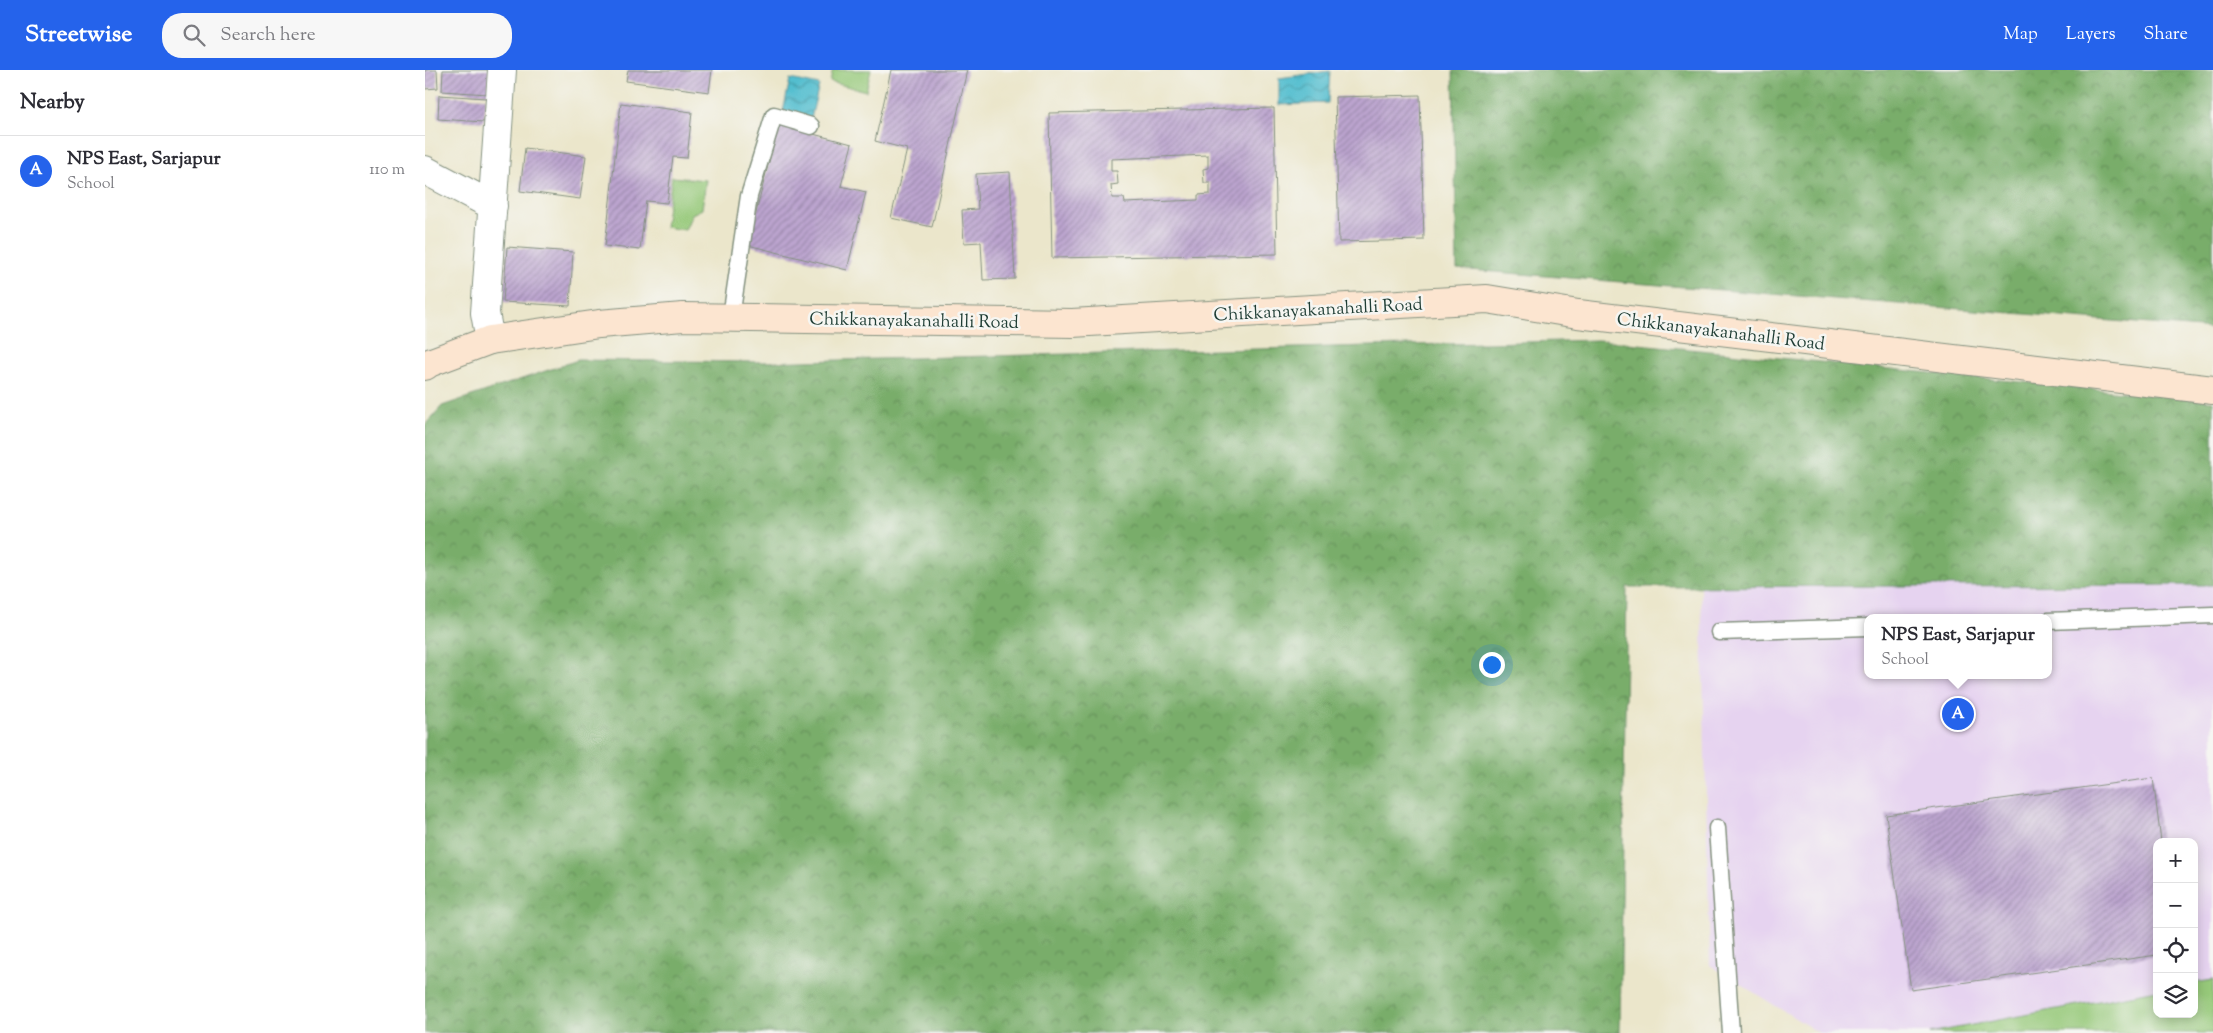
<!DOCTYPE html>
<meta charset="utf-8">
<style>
:root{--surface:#fff;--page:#f7f7f7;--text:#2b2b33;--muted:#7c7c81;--line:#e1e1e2;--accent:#2563eb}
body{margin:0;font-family:"Sorts Mill Goudy",serif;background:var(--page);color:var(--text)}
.controls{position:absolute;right:15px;bottom:15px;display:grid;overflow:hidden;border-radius:10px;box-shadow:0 2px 12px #0003}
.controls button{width:45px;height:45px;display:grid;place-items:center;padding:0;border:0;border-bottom:1px solid var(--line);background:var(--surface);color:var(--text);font:25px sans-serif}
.you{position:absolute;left:1066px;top:594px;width:18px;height:18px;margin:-12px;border:4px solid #fff;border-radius:50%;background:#1a73e8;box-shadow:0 0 0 8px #1a73e833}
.badge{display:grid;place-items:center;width:32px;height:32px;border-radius:50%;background:var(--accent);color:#fff;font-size:16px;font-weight:700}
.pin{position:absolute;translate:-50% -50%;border:2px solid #fff;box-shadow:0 1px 5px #0006}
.popup{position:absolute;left:1439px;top:544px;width:188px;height:65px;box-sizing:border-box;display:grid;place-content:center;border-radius:10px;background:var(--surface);filter:drop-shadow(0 1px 4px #0005);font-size:16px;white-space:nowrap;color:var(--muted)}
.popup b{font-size:19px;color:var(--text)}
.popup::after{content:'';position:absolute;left:50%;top:100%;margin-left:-10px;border:10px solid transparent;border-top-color:var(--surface)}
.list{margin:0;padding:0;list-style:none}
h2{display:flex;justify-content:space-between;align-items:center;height:65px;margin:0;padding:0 20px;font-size:21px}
h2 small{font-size:16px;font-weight:400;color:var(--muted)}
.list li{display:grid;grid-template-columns:32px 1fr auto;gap:15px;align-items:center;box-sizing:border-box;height:70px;padding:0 20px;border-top:1px solid var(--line)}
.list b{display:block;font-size:19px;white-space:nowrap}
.list p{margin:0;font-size:16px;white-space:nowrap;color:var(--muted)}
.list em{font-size:16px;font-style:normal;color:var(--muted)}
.icon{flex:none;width:28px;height:28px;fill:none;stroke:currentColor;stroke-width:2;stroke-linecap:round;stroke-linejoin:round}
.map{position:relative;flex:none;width:1788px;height:963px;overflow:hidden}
header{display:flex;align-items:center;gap:30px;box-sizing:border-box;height:70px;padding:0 25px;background:var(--accent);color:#fff}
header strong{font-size:24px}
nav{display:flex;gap:28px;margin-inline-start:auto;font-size:18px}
.search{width:350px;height:45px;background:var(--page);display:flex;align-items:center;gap:12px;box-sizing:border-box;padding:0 18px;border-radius:20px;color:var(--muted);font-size:19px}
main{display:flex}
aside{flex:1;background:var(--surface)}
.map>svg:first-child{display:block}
</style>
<header>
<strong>Streetwise</strong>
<div class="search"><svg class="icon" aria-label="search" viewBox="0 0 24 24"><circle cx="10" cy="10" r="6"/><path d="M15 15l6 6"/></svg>Search here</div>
<nav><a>Map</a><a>Layers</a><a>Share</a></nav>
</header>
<main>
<aside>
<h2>Nearby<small></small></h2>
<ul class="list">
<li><span class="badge">A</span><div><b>NPS East, Sarjapur</b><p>School</p></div><em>110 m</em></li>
</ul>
</aside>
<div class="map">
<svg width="1788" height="963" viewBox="0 0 1788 963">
<defs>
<pattern id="forest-crowns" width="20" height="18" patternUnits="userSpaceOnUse" patternTransform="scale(1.25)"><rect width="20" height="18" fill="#79ad6a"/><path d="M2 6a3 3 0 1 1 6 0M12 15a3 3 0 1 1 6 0" fill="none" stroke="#638e58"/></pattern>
<pattern id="water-waves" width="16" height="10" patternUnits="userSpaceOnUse" patternTransform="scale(1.25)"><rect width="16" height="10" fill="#53becf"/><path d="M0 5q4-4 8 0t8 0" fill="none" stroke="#449ca9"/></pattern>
<pattern id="building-hatch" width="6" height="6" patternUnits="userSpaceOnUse" patternTransform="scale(1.25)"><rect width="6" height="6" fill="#bca4cf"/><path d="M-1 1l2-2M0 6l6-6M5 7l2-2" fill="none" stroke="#9887a9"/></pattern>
</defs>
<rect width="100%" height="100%" fill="#f6f6f2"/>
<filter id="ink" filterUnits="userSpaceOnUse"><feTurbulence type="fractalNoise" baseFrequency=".02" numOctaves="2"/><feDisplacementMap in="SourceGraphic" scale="10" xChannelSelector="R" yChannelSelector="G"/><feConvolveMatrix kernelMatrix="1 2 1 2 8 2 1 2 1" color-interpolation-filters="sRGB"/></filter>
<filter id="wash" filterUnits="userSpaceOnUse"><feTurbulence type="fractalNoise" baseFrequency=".0096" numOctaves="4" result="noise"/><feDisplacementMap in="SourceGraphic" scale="20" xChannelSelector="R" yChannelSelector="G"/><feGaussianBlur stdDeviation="1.12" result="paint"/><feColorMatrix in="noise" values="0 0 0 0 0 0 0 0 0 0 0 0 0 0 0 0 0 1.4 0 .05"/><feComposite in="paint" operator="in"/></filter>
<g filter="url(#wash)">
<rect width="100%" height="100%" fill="#ebe6cb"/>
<path fill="#e6d3f0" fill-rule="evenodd" d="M 1788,515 L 1788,963 L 1394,963 L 1285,895 L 1276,516 ZM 1443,548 L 1623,548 L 1623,605 L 1443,605 ZM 1732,772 L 1769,772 L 1769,944 L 1732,944 Z"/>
<path fill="#97c97a" stroke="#5b8357" d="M 408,0 L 446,0 L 441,21 L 405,12 Z
M 247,107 L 281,110 L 277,139 L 267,144 L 260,160 L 240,157 Z
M 1788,910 L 1788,963 L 1505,963 L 1732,920 L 1732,944 L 1769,944 L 1769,913 Z"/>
<path fill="url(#forest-crowns)" stroke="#4c754f" d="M 1028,0 L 1788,0 L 1788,259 L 1032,199 Z
M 1173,270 L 1788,331 L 1788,515 L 1202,517 L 1195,963 L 0,963 L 0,355 L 17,336 L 153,290 L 338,292 Z"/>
<path fill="url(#water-waves)" stroke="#397e82" d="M 905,1 L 903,33 L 854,35 L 854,8 Z
M 365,9 L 394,15 L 386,48 L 358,42 Z"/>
<g id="blocks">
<path fill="url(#building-hatch)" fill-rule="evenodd" d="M 0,0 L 12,0 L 13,18 L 0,19 Z
M 18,0 L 64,0 L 63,24 L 17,21 Z
M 203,0 L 287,0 L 284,22 L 201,11 Z
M 466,0 L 542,0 L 507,157 L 466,148 L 482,79 L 450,71 Z
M 14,25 L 61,28 L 59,52 L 13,49 Z
M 995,25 L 999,170 L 914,172 L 910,27 Z
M 196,33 L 267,42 L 262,88 L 248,87 L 242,133 L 221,131 L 215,180 L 180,176 Z
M 849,38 L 852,184 L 627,188 L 624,43 ZM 783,85 L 783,98 L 778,99 L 779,113 L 785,113 L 785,124 L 773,125 L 773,130 L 700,133 L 699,128 L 687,128 L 686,115 L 693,114 L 692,101 L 686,101 L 686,89 Z
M 353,55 L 427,74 L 416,116 L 441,122 L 422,200 L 323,175 Z
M 100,78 L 161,86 L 155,129 L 95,121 Z
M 585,102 L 590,209 L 558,210 L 556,172 L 539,173 L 537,140 L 553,139 L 551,104 Z
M 82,177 L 148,182 L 145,236 L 78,232 Z
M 1728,708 L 1736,772 L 1732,772 L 1732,885 L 1486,920 L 1461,745 Z"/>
</g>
</g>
<g filter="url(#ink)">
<use href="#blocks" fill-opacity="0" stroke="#859280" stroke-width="1"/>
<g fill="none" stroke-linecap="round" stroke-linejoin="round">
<defs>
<path id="lane" d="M 306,247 L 324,126 L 349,45 L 386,56
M 1623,551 L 1788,545
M 1294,562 L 1443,557
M 1292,758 L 1306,963"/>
<path id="street" d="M 0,100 L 68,136
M 65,270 L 60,243 L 77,0"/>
<path id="secondary" d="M 0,296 L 4,293 L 65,270 L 174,254 L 258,247 L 647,253 L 1062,229 L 1153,244 L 1788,320"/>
</defs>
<use href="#lane" stroke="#859280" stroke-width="19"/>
<use href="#street" stroke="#859280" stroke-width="30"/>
<use href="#secondary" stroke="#859280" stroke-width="30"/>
<use href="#lane" stroke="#fff" stroke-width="16"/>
<use href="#street" stroke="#fff" stroke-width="28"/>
<use href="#secondary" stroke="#fce5d0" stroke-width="28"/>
</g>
</g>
<g text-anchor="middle" stroke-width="5" stroke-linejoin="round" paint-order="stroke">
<g font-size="18" fill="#1f3d34" stroke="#f6f6f2">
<text transform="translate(893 239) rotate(-3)" y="6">Chikkanayakanahalli Road</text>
<text transform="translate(489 250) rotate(1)" y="6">Chikkanayakanahalli Road</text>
<text transform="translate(1296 261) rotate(7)" y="6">Chikkanayakanahalli Road</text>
</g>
</g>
</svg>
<div class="controls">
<button>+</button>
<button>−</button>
<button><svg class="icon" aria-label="locate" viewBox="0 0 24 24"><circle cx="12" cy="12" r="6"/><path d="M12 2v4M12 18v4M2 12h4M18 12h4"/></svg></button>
<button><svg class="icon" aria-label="layers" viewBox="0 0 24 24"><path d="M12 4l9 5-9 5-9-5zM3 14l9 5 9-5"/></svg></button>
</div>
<div class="you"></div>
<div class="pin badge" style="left:1533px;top:644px">A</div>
<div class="popup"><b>NPS East, Sarjapur</b>School</div>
</div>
</main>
